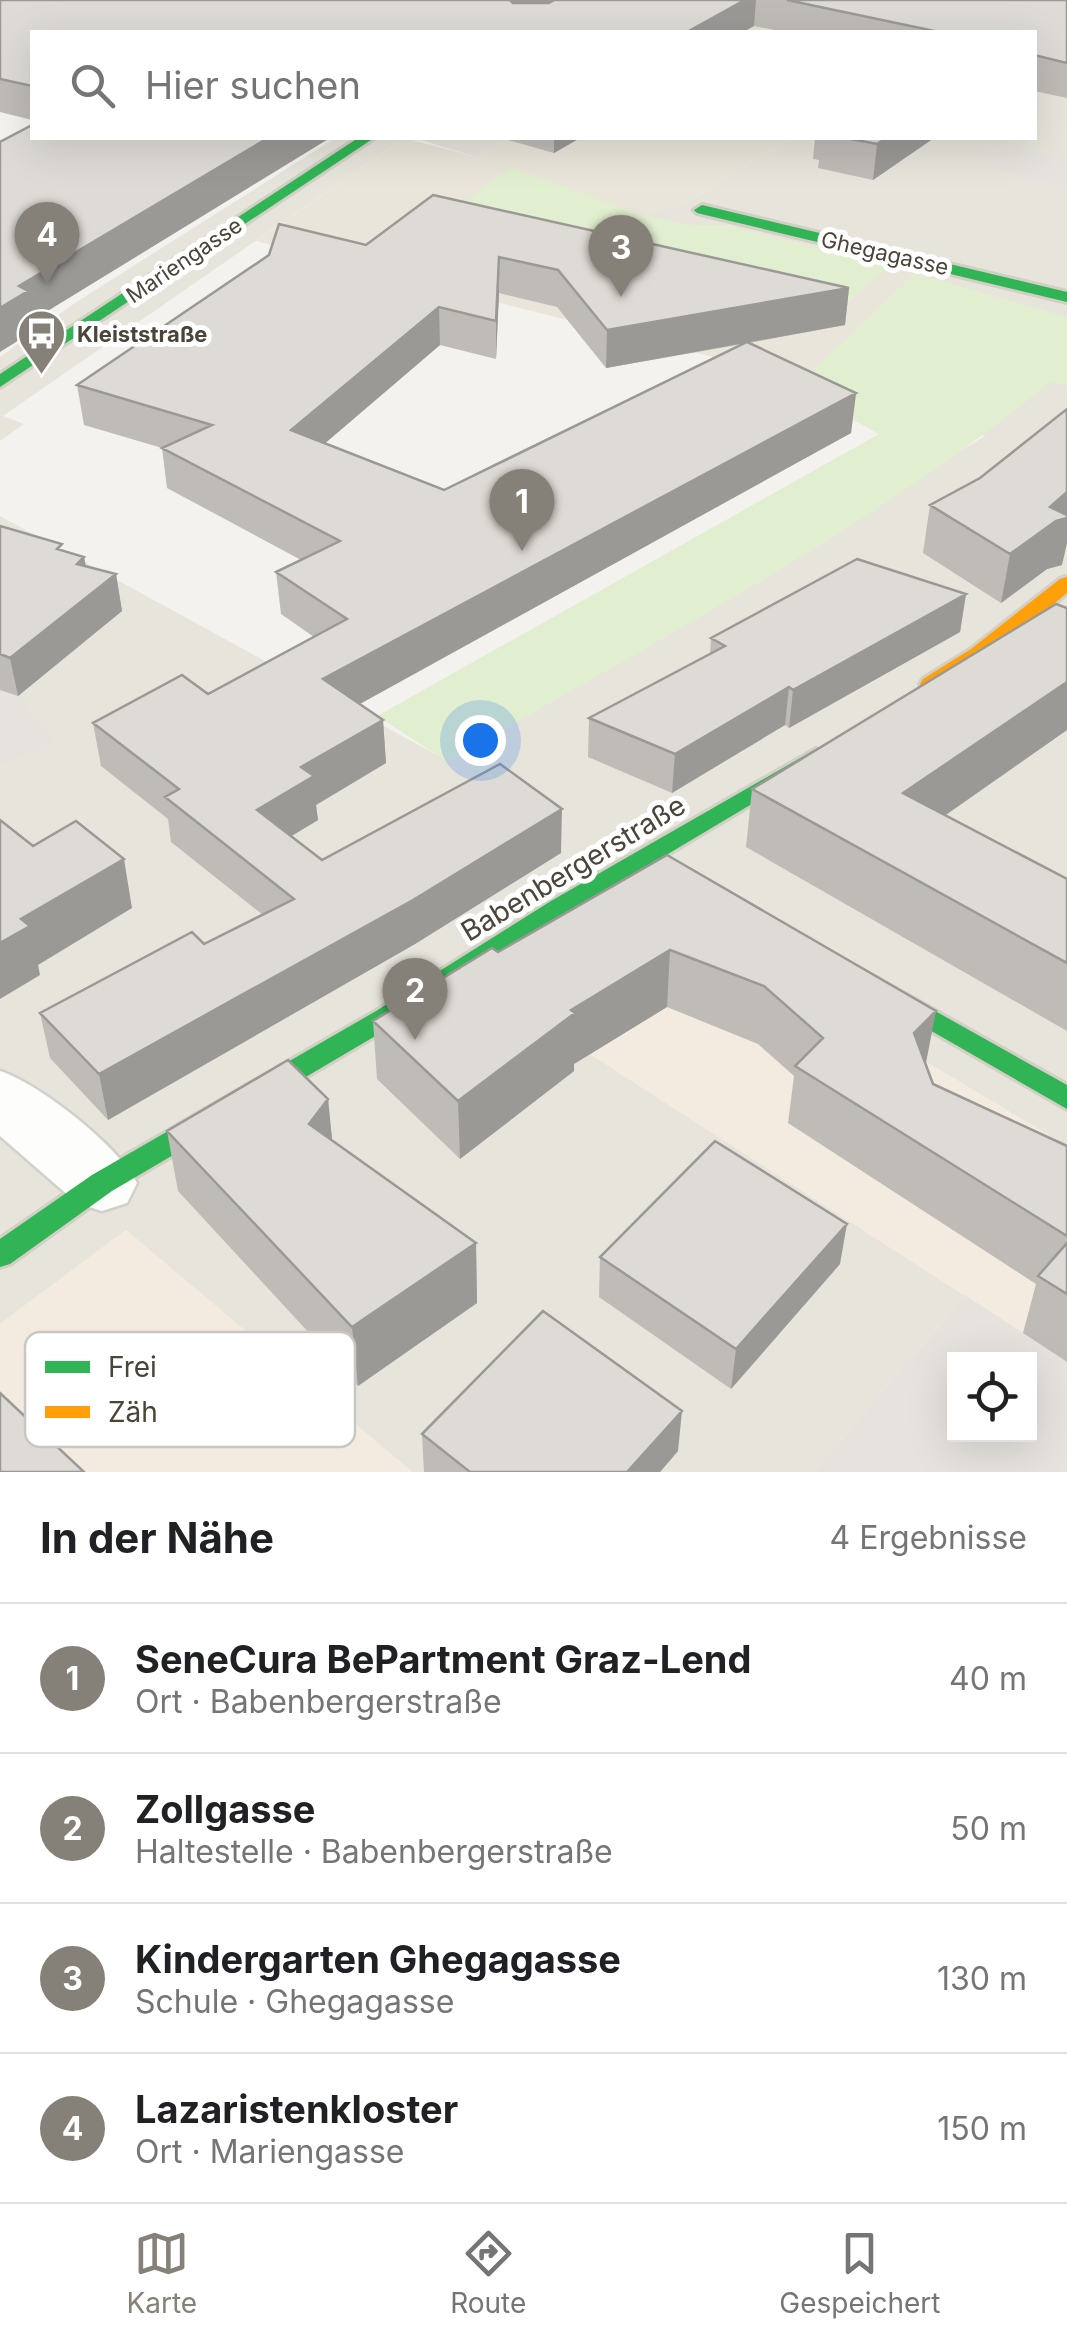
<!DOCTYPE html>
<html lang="de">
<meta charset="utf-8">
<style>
:root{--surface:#fff;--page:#f2f2f2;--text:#202124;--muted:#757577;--line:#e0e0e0;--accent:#868178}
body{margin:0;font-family:Inter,sans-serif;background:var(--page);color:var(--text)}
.controls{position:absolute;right:30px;bottom:30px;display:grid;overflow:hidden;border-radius:0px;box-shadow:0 10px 40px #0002}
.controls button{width:90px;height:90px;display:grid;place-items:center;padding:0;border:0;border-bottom:2px solid var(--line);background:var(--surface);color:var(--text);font:50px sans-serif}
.you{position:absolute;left:480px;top:740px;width:35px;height:35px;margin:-25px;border:8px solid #fff;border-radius:50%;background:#1a73e8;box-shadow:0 0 0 15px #1a73e833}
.badge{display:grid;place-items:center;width:65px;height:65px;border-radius:50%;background:var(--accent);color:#fff;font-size:32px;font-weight:700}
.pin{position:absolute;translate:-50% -82px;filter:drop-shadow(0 2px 5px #0008)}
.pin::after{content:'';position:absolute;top:52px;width:35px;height:30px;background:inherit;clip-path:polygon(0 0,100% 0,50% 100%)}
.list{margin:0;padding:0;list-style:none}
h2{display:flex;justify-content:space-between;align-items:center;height:130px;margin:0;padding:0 40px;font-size:42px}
h2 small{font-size:32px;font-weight:400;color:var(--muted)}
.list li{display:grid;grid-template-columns:65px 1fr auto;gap:30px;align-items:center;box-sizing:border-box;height:150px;padding:0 40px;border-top:2px solid var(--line)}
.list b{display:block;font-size:38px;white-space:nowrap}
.list p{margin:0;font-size:32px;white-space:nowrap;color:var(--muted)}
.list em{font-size:32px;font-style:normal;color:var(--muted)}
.icon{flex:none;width:55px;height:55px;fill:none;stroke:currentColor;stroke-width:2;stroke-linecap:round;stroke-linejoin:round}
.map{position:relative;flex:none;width:1067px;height:1472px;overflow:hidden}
.search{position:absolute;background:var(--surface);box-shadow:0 10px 40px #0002;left:30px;right:30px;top:30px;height:110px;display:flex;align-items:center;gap:25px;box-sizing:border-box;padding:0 35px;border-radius:0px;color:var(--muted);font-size:38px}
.sheet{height:730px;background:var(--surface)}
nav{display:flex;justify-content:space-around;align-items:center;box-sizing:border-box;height:140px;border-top:2px solid var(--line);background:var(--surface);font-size:28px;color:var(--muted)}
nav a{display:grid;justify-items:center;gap:5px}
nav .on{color:var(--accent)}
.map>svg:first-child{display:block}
</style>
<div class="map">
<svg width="1067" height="1472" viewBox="0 0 1067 1472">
<rect width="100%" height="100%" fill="#f4f2ee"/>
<path fill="#e7e4dc" d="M 384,0 L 1067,0 L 1067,1146 L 662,905 L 503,998 L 965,1295 L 813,1472 L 412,1472 L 126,1230 L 0,1324 L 0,516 L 448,761 L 985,436 L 803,380 L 913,272 L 725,225 L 690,225 L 641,215 L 685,204 L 793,138 L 1034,138 L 1034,32 L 423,32 Z
M 335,138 L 404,138 L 3,416 L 24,424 L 0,441 L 0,357 L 75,303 Z
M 415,138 L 508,138 L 476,157 Z"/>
<path fill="#f3ebdf" d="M 662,904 L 1067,1146 L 1067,1362 L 503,998 Z
M 126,1230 L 412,1472 L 0,1472 L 0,1324 Z"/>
<path fill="#eae5da" d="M 404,138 L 476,157 L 508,138 L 793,138 L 685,204 L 644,215 L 690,225 L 725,225 L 915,273 L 803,380 L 256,241 Z"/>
<path fill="#e1eecf" d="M 511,167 L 641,215 L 690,225 L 725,225 L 890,266 L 834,315 L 438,222 Z
M 915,273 L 1067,317 L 1067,386 L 1051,381 C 876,528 646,645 448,762 L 377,716 L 879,434 L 765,371 L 808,376 Z"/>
<path fill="#e6e3df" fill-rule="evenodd" d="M 1009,145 L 1067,159 L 1067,187 L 982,166 Z
M 0,690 L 18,696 L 56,741 L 0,766 Z
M 965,1295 L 1067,1362 L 1067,1472 L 813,1472 ZM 954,1360 L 1030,1360 L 1030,1434 L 954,1434 Z"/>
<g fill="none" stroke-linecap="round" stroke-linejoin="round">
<defs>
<path id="street" d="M 0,1071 C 40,1084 118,1146 137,1183 L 127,1203 L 102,1211 L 77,1203 L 0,1136 Z"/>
<path id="fast" d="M 358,138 L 374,138 L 0,387 L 0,374 Z
M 702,205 L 1067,292 L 1067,302 L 697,213 L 694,210 Z
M 816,749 L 827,756 L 824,761 L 569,913 L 394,1025 L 112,1191 L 10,1264 L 0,1267 L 0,1239 L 92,1175 L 376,1011 L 551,901 Z
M 871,975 L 1067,1085 L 1067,1109 L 862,991 L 858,984 L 862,977 Z"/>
<path id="slow" d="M 1067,577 L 1067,593 C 1042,613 951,696 923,689 L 920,684 L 923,679 L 971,649 L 1060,579 Z"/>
</defs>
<use href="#street" stroke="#d2d0cb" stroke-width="5"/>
<use href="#fast" stroke="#d3cfc5" stroke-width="6"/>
<use href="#slow" stroke="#d3cfc5" stroke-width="6"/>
<use href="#street" fill="#fdfdfc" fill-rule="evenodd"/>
<use href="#fast" fill="#30b455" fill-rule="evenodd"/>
<use href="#slow" fill="#ff9f0a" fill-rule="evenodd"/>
</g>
<path fill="#bfbcb8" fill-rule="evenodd" d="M 0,0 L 552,0 L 547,3 L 554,0 L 1067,0 L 1067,98 L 1034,91 L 1034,32 L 785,32 L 754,26 L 743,32 L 32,32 L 32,120 L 0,112 Z
M 501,138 L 580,138 L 554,153 Z
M 815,138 L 934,138 L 873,180 L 818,168 L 819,160 L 813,159 Z
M 366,245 L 849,288 L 845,325 L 749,343 L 856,393 L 851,433 L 360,704 L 383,720 L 386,763 L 316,805 L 318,820 L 291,836 L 322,860 L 561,853 L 415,944 L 108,1120 L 50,1058 L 40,1013 L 204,944 L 263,915 L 171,842 L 168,819 L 101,766 L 93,723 L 208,694 L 314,637 L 281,614 L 276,572 L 301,560 L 167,488 L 162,448 L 84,425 L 77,385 ZM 499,293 L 557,307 L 606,368 L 743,344 L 444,490 L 325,443 L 440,345 L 496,359 Z
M 930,505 L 1062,565 L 1047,569 L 1001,603 L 923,553 Z
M 0,526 L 64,551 L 84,557 L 86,566 L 116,574 L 122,611 L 18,696 L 0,690 Z
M 966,594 L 960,632 L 789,728 L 785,725 L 672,793 L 588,757 L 589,718 L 710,654 L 711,638 Z
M 1067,608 L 1067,730 L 946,815 L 1067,879 L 1067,1031 L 746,847 L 752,789 Z
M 667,855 L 926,1064 L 933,1084 L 1067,1146 L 1067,1362 L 1023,1333 L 1036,1284 L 788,1123 L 794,1076 L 758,1044 L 667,1007 L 574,1064 L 574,1071 L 460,1159 L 377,1079 L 373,1021 L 498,952 Z
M 328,1099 L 332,1140 L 476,1243 L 477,1303 L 358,1386 L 178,1191 L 167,1131 Z
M 600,1257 L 840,1264 L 731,1389 L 599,1297 Z
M 422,1434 L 678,1451 L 660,1472 L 424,1472 Z"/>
<path fill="#9b9996" d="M 509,0 L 552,0 L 509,32 Z
M 745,0 L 756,0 L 754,26 L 743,32 L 687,32 Z
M 268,138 L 330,138 L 33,320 L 35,330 L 0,352 L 0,308 L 19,286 Z
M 554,138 L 580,138 L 554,153 Z
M 886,138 L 934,138 L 873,180 L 877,144 Z
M 499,257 L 499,293 L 496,359 L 496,321 Z
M 849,288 L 845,325 L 606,368 L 607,330 Z
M 439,307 L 440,345 L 295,469 L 291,430 Z
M 856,393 L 851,433 L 327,722 L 323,679 Z
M 1067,492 L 1067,543 L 1062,565 L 1047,569 L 1001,603 L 1010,554 L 1050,507 Z
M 84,557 L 91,594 L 116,574 L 122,611 L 18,696 L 10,658 L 77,564 Z
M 966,594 L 960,632 L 789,728 L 793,690 Z
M 1067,682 L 1067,730 L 894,851 L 903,793 Z
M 789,687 L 785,725 L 672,793 L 675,754 Z
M 383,720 L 386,763 L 316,805 L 318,820 L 262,854 L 257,810 L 301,767 Z
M 562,809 L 561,853 L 415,944 L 108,1120 L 99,1074 Z
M 124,859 L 132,908 L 38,965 L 40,975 L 0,999 L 0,943 L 21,919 Z
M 670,950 L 667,1007 L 574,1064 L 574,1071 L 460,1159 L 458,1101 L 571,1010 Z
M 936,1011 L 925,1068 L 914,1033 Z
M 328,1099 L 334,1159 L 309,1124 Z
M 847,1224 L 840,1264 L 731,1389 L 736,1349 Z
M 476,1243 L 477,1303 L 358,1386 L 352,1327 Z
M 682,1411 L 678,1451 L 660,1472 L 627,1472 Z"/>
<path fill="#dedbd6" stroke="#9b9996" stroke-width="2.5" d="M 0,0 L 510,0 L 513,3 L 549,3 L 554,0 L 745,0 L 687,32 L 32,32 L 32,86 L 0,79 Z
M 787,0 L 1067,0 L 1067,63 L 1034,55 L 1034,32 L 939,32 Z
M 32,125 L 32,138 L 268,138 L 19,286 L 28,291 L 0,308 L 0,142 Z
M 846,138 L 886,138 L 877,144 Z
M 433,195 L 849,288 L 607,330 L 558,270 L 499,257 L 496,321 L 439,307 L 291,430 L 444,490 L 747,342 L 856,393 L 323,679 L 383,720 L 301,767 L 314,776 L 257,810 L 322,860 L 500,764 L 562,809 L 413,900 L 99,1074 L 40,1013 L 192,932 L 204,944 L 294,899 L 165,797 L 179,789 L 93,723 L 182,675 L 208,694 L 347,619 L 276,572 L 340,541 L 162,448 L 212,425 L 77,385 L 269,255 L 279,224 L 366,245 Z
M 1067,409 L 1067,492 L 1050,507 L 1067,515 L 1067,518 L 1056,521 L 1010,554 L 930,505 L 980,478 Z
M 0,526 L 62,544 L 57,549 L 84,557 L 77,564 L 116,574 L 10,658 L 0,654 Z
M 857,559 L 966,594 L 793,690 L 789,687 L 675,754 L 589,718 L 725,646 L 711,638 Z
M 1056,604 L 1067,608 L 1067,682 L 903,793 L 1067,879 L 1067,963 L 752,789 Z
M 0,820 L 33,846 L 76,821 L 124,859 L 21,919 L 30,926 L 0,943 Z
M 667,855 L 936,1011 L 914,1033 L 933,1084 L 1067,1146 L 1067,1236 L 795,1066 L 823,1038 L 764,986 L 670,950 L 571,1010 L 575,1013 L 458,1101 L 373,1021 L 492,948 L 498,952 Z
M 288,1060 L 328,1099 L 309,1124 L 476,1243 L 352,1327 L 167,1131 Z
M 715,1141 L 847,1224 L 736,1349 L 600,1257 Z
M 1067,1243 L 1067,1294 L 1038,1276 Z
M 543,1311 L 682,1411 L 627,1472 L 470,1472 L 422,1434 Z
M 0,1393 L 84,1472 L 0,1472 Z"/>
<defs>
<symbol id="bus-pin" viewBox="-11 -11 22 30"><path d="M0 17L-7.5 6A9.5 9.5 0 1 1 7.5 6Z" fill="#868178" stroke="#fff"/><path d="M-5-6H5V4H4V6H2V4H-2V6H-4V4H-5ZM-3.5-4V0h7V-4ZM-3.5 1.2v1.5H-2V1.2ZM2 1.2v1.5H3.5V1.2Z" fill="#fff"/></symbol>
</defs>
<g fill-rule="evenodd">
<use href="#bus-pin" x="14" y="306" width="55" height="75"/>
</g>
<g text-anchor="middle" stroke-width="10" stroke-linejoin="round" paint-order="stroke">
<g font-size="22" fill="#4b4439" stroke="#fff">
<text transform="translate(885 253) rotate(13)" y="8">Ghegagasse</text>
<text transform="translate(184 260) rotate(-34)" y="8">Mariengasse</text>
</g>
<g font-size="22" font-weight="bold" fill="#4b4439" stroke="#fff" text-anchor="start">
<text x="77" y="342">Kleiststraße</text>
</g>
<g font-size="28" fill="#4b4439" stroke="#fff">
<text transform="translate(573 868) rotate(-31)" y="10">Babenbergerstraße</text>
</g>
</g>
<rect x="25" y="1332" width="330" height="115" rx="15" fill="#fff" stroke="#c9c7c4" stroke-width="2.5"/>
<rect x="45" y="1361" width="45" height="12" fill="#30b455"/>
<rect x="45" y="1406" width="45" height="12" fill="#ff9f0a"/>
<g font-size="28" fill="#4b4439">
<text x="108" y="1377">Frei</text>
<text x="108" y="1422">Zäh</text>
</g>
</svg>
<div class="controls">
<button><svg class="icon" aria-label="locate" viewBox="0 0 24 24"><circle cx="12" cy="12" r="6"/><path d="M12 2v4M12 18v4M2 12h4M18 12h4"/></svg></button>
</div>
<div class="you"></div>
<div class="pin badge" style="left:522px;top:551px">1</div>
<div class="pin badge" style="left:415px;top:1040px">2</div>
<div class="pin badge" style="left:621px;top:297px">3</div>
<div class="pin badge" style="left:47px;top:284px">4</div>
<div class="search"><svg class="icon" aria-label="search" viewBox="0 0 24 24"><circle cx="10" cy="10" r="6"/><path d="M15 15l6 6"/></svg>Hier suchen</div>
</div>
<section class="sheet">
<h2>In der Nähe<small>4 Ergebnisse</small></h2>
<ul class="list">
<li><span class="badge">1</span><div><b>SeneCura BePartment Graz-Lend</b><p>Ort · Babenbergerstraße</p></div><em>40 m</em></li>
<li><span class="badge">2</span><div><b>Zollgasse</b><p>Haltestelle · Babenbergerstraße</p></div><em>50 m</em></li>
<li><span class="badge">3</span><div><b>Kindergarten Ghegagasse</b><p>Schule · Ghegagasse</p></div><em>130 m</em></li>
<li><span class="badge">4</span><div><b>Lazaristenkloster</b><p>Ort · Mariengasse</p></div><em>150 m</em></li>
</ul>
</section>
<nav>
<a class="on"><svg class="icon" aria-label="map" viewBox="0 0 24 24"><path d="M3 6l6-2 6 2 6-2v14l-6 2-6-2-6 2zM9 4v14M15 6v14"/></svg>Karte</a>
<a><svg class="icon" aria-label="directions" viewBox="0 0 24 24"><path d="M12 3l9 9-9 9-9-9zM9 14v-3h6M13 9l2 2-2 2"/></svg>Route</a>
<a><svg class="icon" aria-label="saved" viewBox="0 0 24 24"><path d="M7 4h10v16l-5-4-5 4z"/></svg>Gespeichert</a>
</nav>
